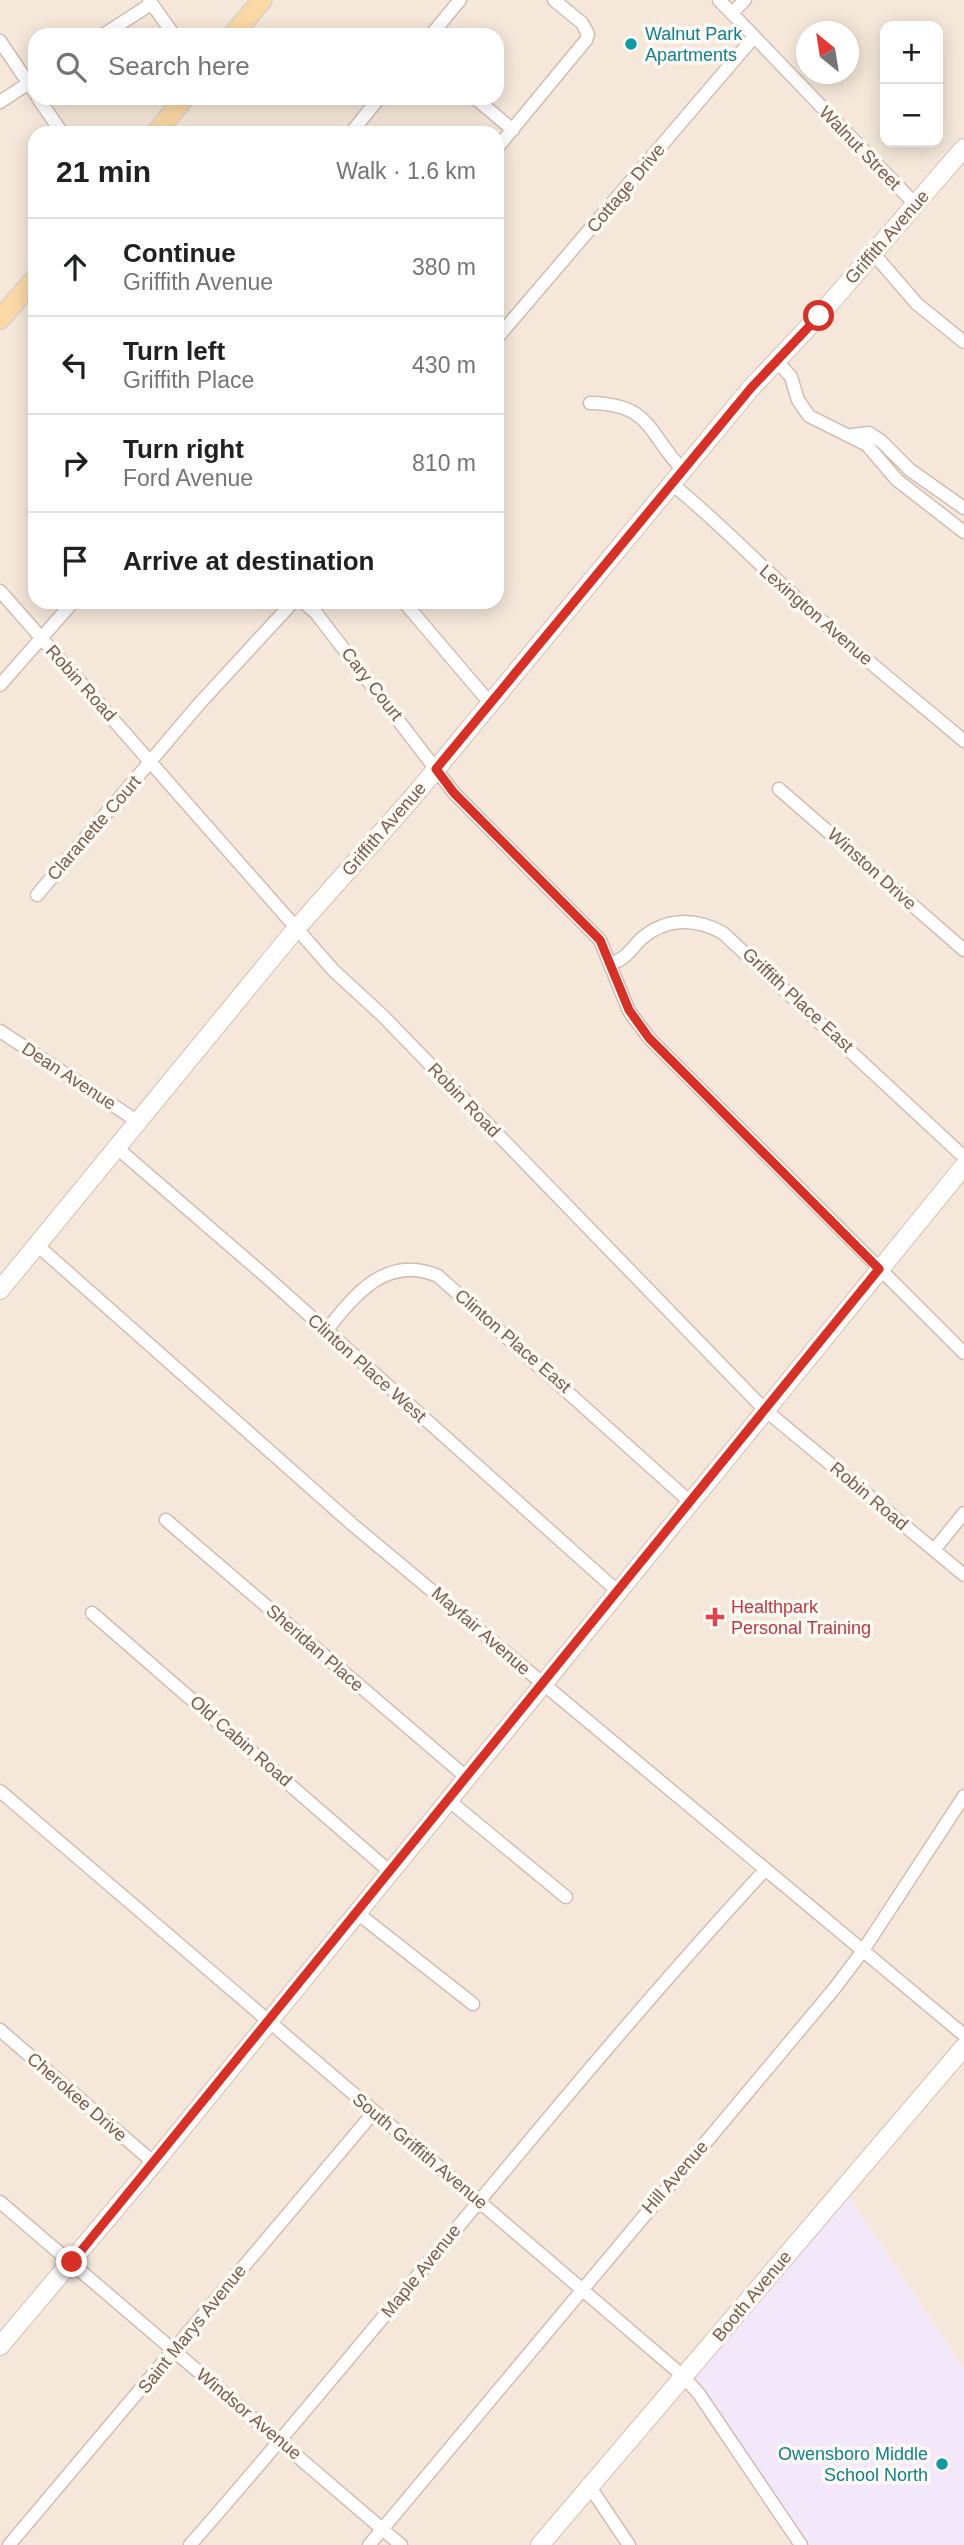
<!DOCTYPE html>
<meta charset="utf-8">
<style>
:root{--surface:#fff;--page:#f6f6f6;--text:#202124;--muted:#757577;--line:#e0e0e0}
body{margin:0;font-family:Helvetica,sans-serif;background:var(--page);color:var(--text)}
.controls{position:absolute;right:21px;top:21px;display:grid;overflow:hidden;border-radius:14px;box-shadow:0 4px 18px #0003}
.controls button{width:63px;height:63px;display:grid;place-items:center;padding:0;border:0;border-bottom:2px solid var(--line);background:var(--surface);color:var(--text);font:35px sans-serif}
.compass{position:absolute;left:796px;top:21px;width:63px;height:63px;border-radius:50%;background:var(--surface);box-shadow:0 4px 18px #0003;rotate:330deg}
.stop{position:absolute;width:21px;height:21px;margin:-16px;border:5px solid #d93025;border-radius:50%;background:#fff}
.stop.end{background:#d93025;border-color:#fff;box-shadow:0 2px 7px #0008}
.list{margin:0;padding:0;list-style:none}
h2{display:flex;justify-content:space-between;align-items:center;height:91px;margin:0;padding:0 28px;font-size:30px}
h2 small{font-size:23px;font-weight:400;color:var(--muted)}
.list li{display:grid;grid-template-columns:46px 1fr auto;gap:21px;align-items:center;box-sizing:border-box;height:98px;padding:0 28px;border-top:2px solid var(--line)}
.list b{display:block;font-size:26px;white-space:nowrap}
.list p{margin:0;font-size:23px;white-space:nowrap;color:var(--muted)}
.list em{font-size:23px;font-style:normal;color:var(--muted)}
.icon{flex:none;width:38px;height:38px;fill:none;stroke:currentColor;stroke-width:2;stroke-linecap:round;stroke-linejoin:round}
.map{position:relative;flex:none;width:964px;height:2545px;overflow:hidden}
.search{position:absolute;background:var(--surface);box-shadow:0 4px 18px #0003;left:28px;top:28px;width:476px;height:77px;display:flex;align-items:center;gap:18px;box-sizing:border-box;padding:0 24px;border-radius:21px;color:var(--muted);font-size:26px}
.panel{position:absolute;background:var(--surface);box-shadow:0 4px 18px #0003;left:28px;top:126px;width:476px;height:483px;border-radius:21px}
.map>svg:first-child{display:block}
</style>
<div class="map">
<svg width="964" height="2545" viewBox="0 0 964 2545">
<rect width="100%" height="100%" fill="#fdf6ec"/>
<path fill="#f5e8da" fill-rule="evenodd" d="M 0,0 L 964,0 L 964,2545 L 0,2545 ZM 885,26 L 938,26 L 938,142 L 885,142 ZM 806,32 L 848,32 L 848,74 L 806,74 ZM 35,35 L 497,35 L 497,98 L 35,98 ZM 35,133 L 497,133 L 497,602 L 35,602 Z"/>
<path fill="#f3e8fa" d="M 847,2194 L 964,2369 L 964,2545 L 809,2545 L 695,2377 Z"/>
<g fill="none" stroke-linecap="round" stroke-linejoin="round">
<defs>
<path id="street" d="M 149,0 L 174,35
M 719,0 L 915,204
M 732,13 L 745,0
M 103,35 L 151,4
M 431,35 L 460,0
M 0,41 L 35,93
M 38,98 L 62,133
M 475,98 L 513,130
M 0,102 L 35,79
M 351,133 L 379,98
M 497,148 L 586,40 L 588,34 L 582,23 L 554,0
M 873,253 L 917,304 L 964,342
M 497,338 L 754,37
M 777,361 L 791,377 L 798,400 L 809,416 L 867,445 L 897,480 L 964,532
M 590,403 C 653,404 647,434 684,471
M 852,435 L 869,433 L 881,441 L 910,470 L 964,508
M 673,485 C 718,521 758,564 802,603 C 854,651 910,695 964,741
M 0,591 L 334,971 L 383,1016 L 764,1409 L 964,1575
M 303,602 L 316,613 L 454,793 L 600,940 L 629,1011 L 649,1038 L 964,1353
M 404,602 L 489,702
M 0,685 L 73,602
M 779,789 L 964,950
M 37,895 L 199,704 L 293,602
M 612,963 C 625,960 632,948 641,939 C 666,917 696,918 723,933 L 964,1157
M 0,1031 L 137,1121
M 116,1147 L 270,1280 L 616,1590
M 37,1245 L 353,1525 L 964,2035
M 326,1331 C 355,1294 387,1254 438,1276 L 689,1501
M 166,1520 L 465,1776
M 934,1550 L 964,1513
M 92,1613 L 389,1871
M 0,1791 L 683,2376 L 699,2394 L 801,2545
M 447,1799 L 566,1897
M 356,1912 L 473,2004
M 0,2030 L 154,2163
M 0,2202 L 401,2545
M 590,2487 L 629,2545
M 9,2545 L 374,2112
M 190,2545 C 385,2323 564,2088 764,1871
M 369,2545 L 834,1989 L 862,1952 L 964,1796"/>
<path id="secondary" d="M 0,1290 L 295,930 L 413,797 L 751,388 L 819,316 L 964,148
M 0,2346 L 154,2163 L 964,1166
M 540,2545 L 964,2047"/>
<path id="primary" d="M 233,35 L 262,0
M 156,133 L 184,98
M 0,319 L 35,279"/>
</defs>
<use href="#street" stroke="#d1beb0" stroke-width="15"/>
<use href="#secondary" stroke="#d6c0b0" stroke-width="20"/>
<use href="#primary" stroke="#dad1cd" stroke-width="22"/>
<use href="#street" stroke="#fff" stroke-width="12"/>
<use href="#secondary" stroke="#fff" stroke-width="18"/>
<use href="#primary" stroke="#fbd9a5" stroke-width="19"/>
</g>
<g fill="none" stroke-linecap="round" stroke-linejoin="round">
<path stroke="#d93025" stroke-width="9" d="M 72,2262 L 879,1269 L 649,1038 L 629,1010 L 600,940 L 454,793 L 436,769 L 751,388 L 819,316"/>
</g>
<g fill="#0f9aa8" stroke="#fffaf3" stroke-width="2.5">
<circle cx="631" cy="44" r="7"/>
<circle cx="942" cy="2464" r="7"/>
</g>
<path fill="#e0444e" stroke="#fffaf3" stroke-width="2.5" d="M711.5 1606.5h7v7h7v7h-7v7h-7v-7h-7v-7h7z"/>
<g text-anchor="middle" stroke-width="7" stroke-linejoin="round" paint-order="stroke">
<g font-size="18" fill="#0d838f" stroke="#fffaf3" text-anchor="start">
<text x="645" y="40">Walnut Park<tspan x="645" dy="21">Apartments</tspan></text>
<text x="928" y="2460" text-anchor="end">Owensboro Middle<tspan x="928" dy="21">School North</tspan></text>
</g>
<g font-size="18" fill="#7a5c4d" stroke="#fffaf3">
<text transform="translate(860 148) rotate(46)" y="6">Walnut Street</text>
<text transform="translate(626 188) rotate(-50)" y="6">Cottage Drive</text>
<text transform="translate(887 237) rotate(-49)" y="6">Griffith Avenue</text>
<text transform="translate(816 615) rotate(41)" y="6">Lexington Avenue</text>
<text transform="translate(81 683) rotate(48)" y="6">Robin Road</text>
<text transform="translate(372 684) rotate(52)" y="6">Cary Court</text>
<text transform="translate(94 828) rotate(-49)" y="6">Claranette Court</text>
<text transform="translate(384 829) rotate(-49)" y="6">Griffith Avenue</text>
<text transform="translate(872 869) rotate(42)" y="6">Winston Drive</text>
<text transform="translate(798 1000) rotate(43)" y="6">Griffith Place East</text>
<text transform="translate(69 1076) rotate(33)" y="6">Dean Avenue</text>
<text transform="translate(464 1100) rotate(46)" y="6">Robin Road</text>
<text transform="translate(513 1341) rotate(41)" y="6">Clinton Place East</text>
<text transform="translate(367 1368) rotate(42)" y="6">Clinton Place West</text>
<text transform="translate(869 1496) rotate(40)" y="6">Robin Road</text>
<text transform="translate(481 1631) rotate(41)" y="6">Mayfair Avenue</text>
<text transform="translate(315 1648) rotate(41)" y="6">Sheridan Place</text>
<text transform="translate(241 1741) rotate(41)" y="6">Old Cabin Road</text>
<text transform="translate(77 2097) rotate(41)" y="6">Cherokee Drive</text>
<text transform="translate(420 2151) rotate(40)" y="6">South Griffith Avenue</text>
<text transform="translate(675 2177) rotate(-49)" y="6">Hill Avenue</text>
<text transform="translate(421 2271) rotate(-51)" y="6">Maple Avenue</text>
<text transform="translate(752 2296) rotate(-50)" y="6">Booth Avenue</text>
<text transform="translate(192 2329) rotate(-51)" y="6">Saint Marys Avenue</text>
<text transform="translate(249 2414) rotate(40)" y="6">Windsor Avenue</text>
</g>
<g font-size="18" fill="#be3a42" stroke="#fffaf3" text-anchor="start">
<text x="731" y="1613">Healthpark<tspan x="731" dy="21">Personal Training</tspan></text>
</g>
</g>
</svg>
<div class="controls">
<button>+</button>
<button>−</button>
</div>
<svg class="compass" viewBox="-18 -18 36 36"><path d="M0-13l5 13h-10z" fill="#e53935"/><path d="M0 13l5-13h-10z" fill="#757577"/></svg>
<div class="stop" style="left:819px;top:316px"></div>
<div class="stop end" style="left:72px;top:2262px"></div>
<div class="search"><svg class="icon" aria-label="search" viewBox="0 0 24 24"><circle cx="10" cy="10" r="6"/><path d="M15 15l6 6"/></svg>Search here</div>
<section class="panel">
<h2>21 min<small>Walk · 1.6 km</small></h2>
<ul class="list">
<li><svg class="icon" aria-label="ahead" viewBox="0 0 24 24"><path d="M12 20V5M6 11l6-6 6 6"/></svg><div><b>Continue</b><p>Griffith Avenue</p></div><em>380 m</em></li>
<li><svg class="icon" aria-label="left" viewBox="0 0 24 24"><path d="M17 20v-9H6M10 6l-5 5 5 5"/></svg><div><b>Turn left</b><p>Griffith Place</p></div><em>430 m</em></li>
<li><svg class="icon" aria-label="right" viewBox="0 0 24 24"><path d="M7 20v-9h11M14 6l5 5-5 5"/></svg><div><b>Turn right</b><p>Ford Avenue</p></div><em>810 m</em></li>
<li><svg class="icon" aria-label="arrive" viewBox="0 0 24 24"><path d="M6 21V4h12l-3 4 3 4H6"/></svg><div><b>Arrive at destination</b></div></li>
</ul>
</section>
</div>
